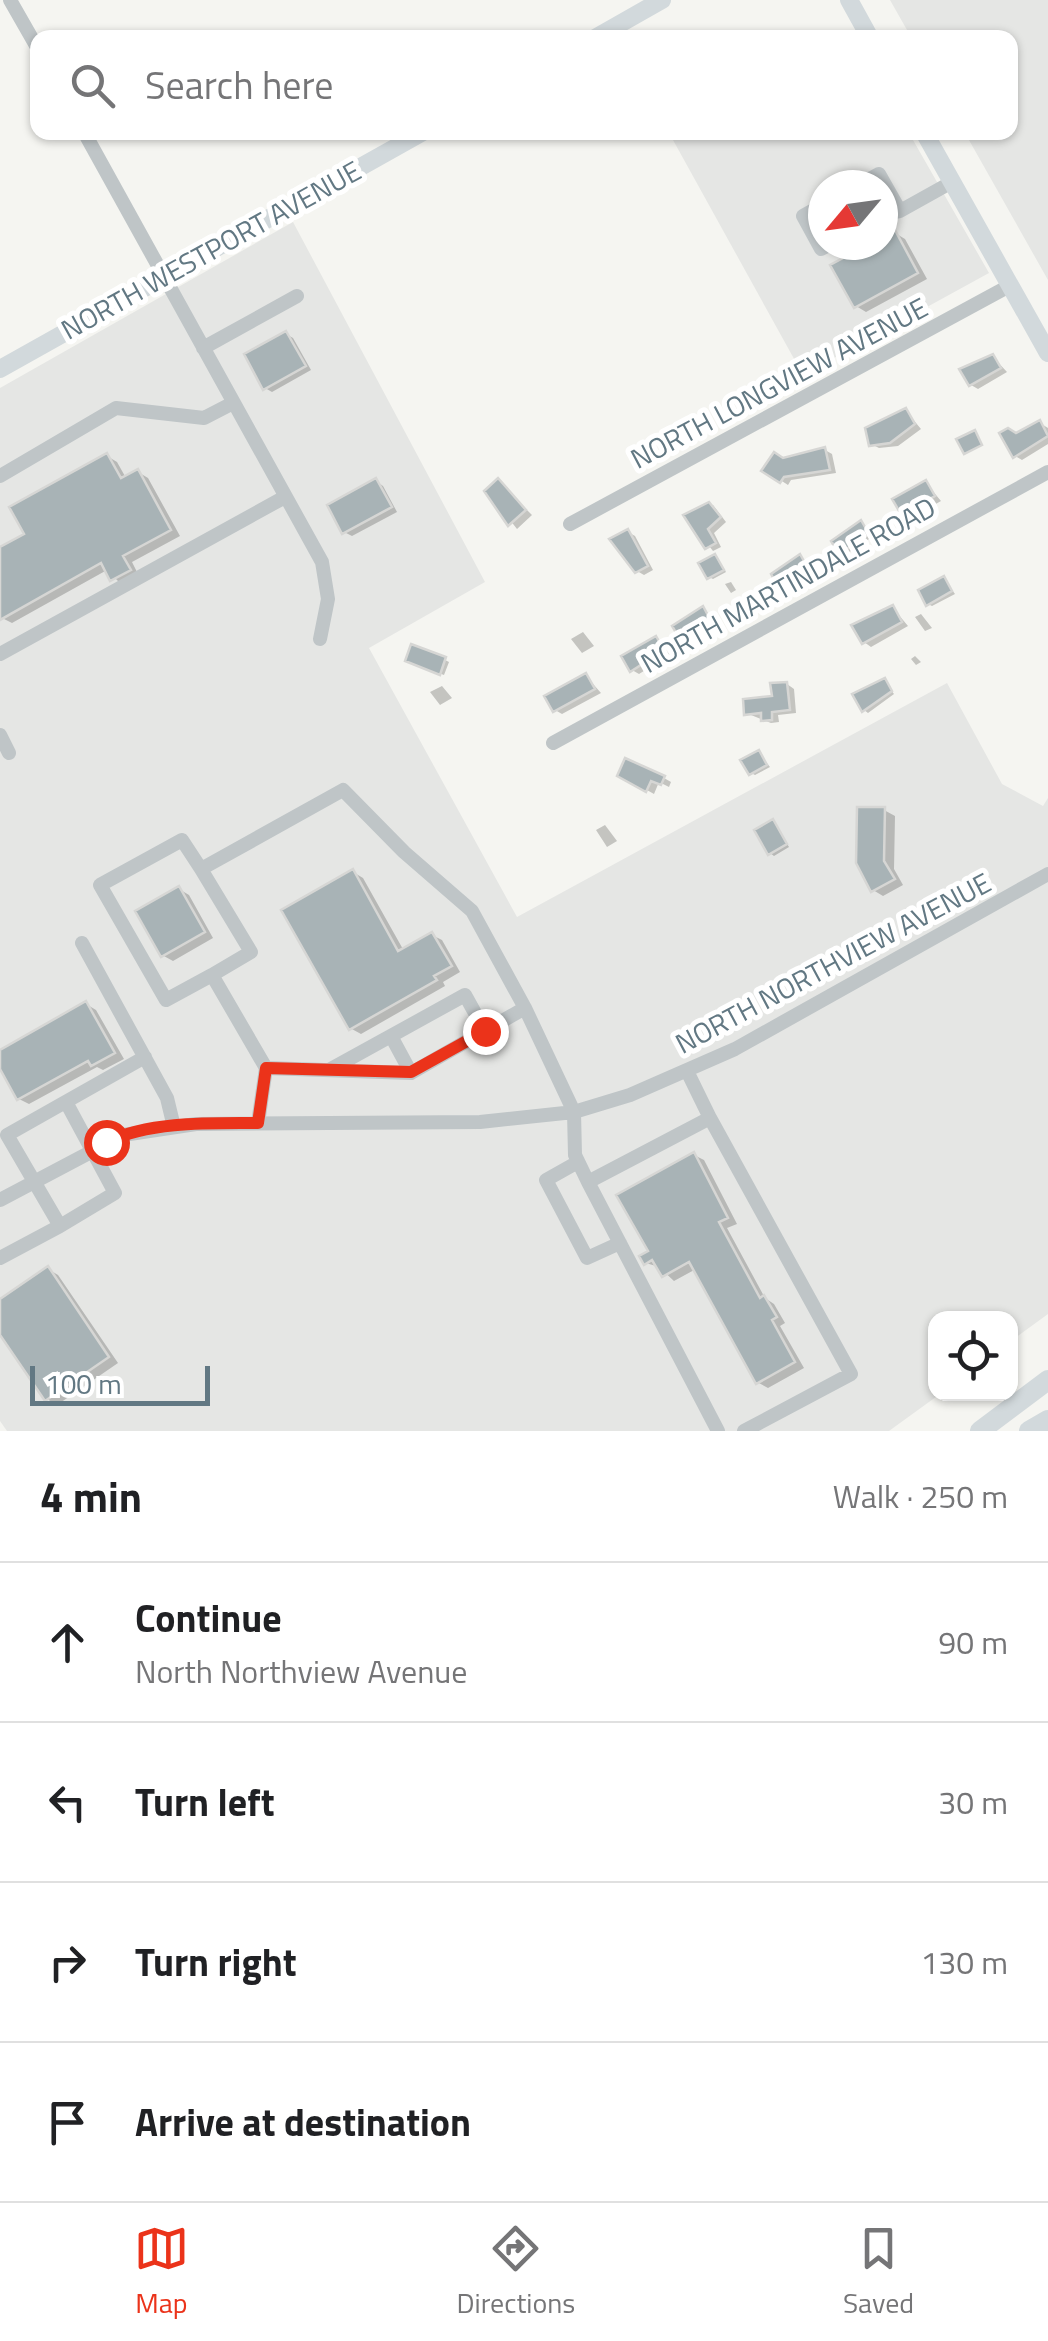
<!DOCTYPE html>
<meta charset="utf-8">
<style>
:root{--surface:#fff;--page:#f2f2f2;--text:#202124;--muted:#757577;--line:#e0e0e0;--accent:#eb331a}
body{margin:0;font-family:"Titillium Web",sans-serif;background:var(--page);color:var(--text)}
.controls{position:absolute;right:30px;bottom:30px;display:grid;overflow:hidden;border-radius:20px;box-shadow:0 2px 8px #0004}
.controls button{width:90px;height:90px;display:grid;place-items:center;padding:0;border:0;border-bottom:2px solid var(--line);background:var(--surface);color:var(--text);font:50px sans-serif}
.compass{position:absolute;left:808px;top:170px;width:90px;height:90px;border-radius:50%;background:var(--surface);box-shadow:0 2px 8px #0004;rotate:241deg}
.scale{position:absolute;left:30px;bottom:25px;width:180px;box-sizing:border-box;padding-left:10px;border:5px solid #627883;border-top:0;font-size:28px;line-height:35px;white-space:nowrap;color:#627883;-webkit-text-stroke:8px #fff;paint-order:stroke}
.stop{position:absolute;width:30px;height:30px;margin:-22px;border:8px solid #eb331a;border-radius:50%;background:#fff}
.stop.end{background:#eb331a;border-color:#fff;box-shadow:0 2px 10px #0008}
.list{margin:0;padding:0;list-style:none}
h2{display:flex;justify-content:space-between;align-items:center;height:130px;margin:0;padding:0 40px;font-size:42px}
h2 small{font-size:32px;font-weight:400;color:var(--muted)}
.list li{display:grid;grid-template-columns:65px 1fr auto;gap:30px;align-items:center;box-sizing:border-box;height:160px;padding:0 40px;border-top:2px solid var(--line)}
.list b{display:block;font-size:38px;white-space:nowrap}
.list p{margin:0;font-size:32px;white-space:nowrap;color:var(--muted)}
.list em{font-size:32px;font-style:normal;color:var(--muted)}
.icon{flex:none;width:55px;height:55px;fill:none;stroke:currentColor;stroke-width:2;stroke-linecap:round;stroke-linejoin:round}
.map{position:relative;flex:none;width:1048px;height:1431px;overflow:hidden}
.search{position:absolute;background:var(--surface);box-shadow:0 2px 8px #0004;left:30px;right:30px;top:30px;height:110px;display:flex;align-items:center;gap:25px;box-sizing:border-box;padding:0 35px;border-radius:20px;color:var(--muted);font-size:38px}
.sheet{height:770px;background:var(--surface)}
nav{display:flex;justify-content:space-around;align-items:center;box-sizing:border-box;height:140px;border-top:2px solid var(--line);background:var(--surface);font-size:28px;color:var(--muted)}
nav a{display:grid;justify-items:center;gap:5px}
nav .on{color:var(--accent)}
.map>svg:first-child{display:block}
</style>
<div class="map">
<svg width="1048" height="1431" viewBox="0 0 1048 1431">
<rect width="100%" height="100%" fill="#f5f5f1"/>
<path fill="#e5e6e4" fill-rule="evenodd" d="M 890,0 L 1048,0 L 1048,280 L 965,133 L 1010,132 L 1010,38 L 911,37 Z
M 687,132 L 909,133 L 989,273 L 803,375 L 673,140 ZM 823,185 L 883,185 L 883,245 L 823,245 Z
M 293,222 L 485,582 L 369,648 L 517,917 L 947,683 L 1002,784 L 1043,806 L 1048,798 L 1048,1314 L 1011,1341 L 1010,1318 L 936,1318 L 936,1394 L 940,1394 L 889,1431 L 7,1431 L 0,1421 L 0,388 Z"/>
<path fill="#0003" d="M 895,233 L 905,239 L 927,279 L 866,312 L 856,306 L 872,245 L 883,245 L 883,239 Z
M 286,334 L 293,338 L 311,370 L 272,392 L 265,388 Z
M 993,357 L 1007,372 L 978,389 L 971,385 Z
M 906,411 L 921,429 L 898,446 L 879,448 L 871,444 Z
M 1040,423 L 1048,428 L 1048,444 L 1022,460 L 1015,456 L 1017,436 Z
M 825,450 L 832,454 L 836,473 L 791,480 L 788,485 L 765,470 Z
M 107,456 L 117,462 L 126,478 L 138,472 L 148,478 L 180,536 L 132,562 L 139,576 L 122,585 L 107,570 L 12,623 L 2,618 L 0,550 L 27,535 Z
M 376,481 L 383,486 L 397,512 L 352,536 L 344,532 Z
M 498,481 L 532,515 L 517,529 L 487,491 Z
M 926,483 L 941,501 L 920,513 L 923,518 L 914,524 L 906,519 Z
M 713,505 L 726,522 L 714,533 L 721,547 L 713,551 L 686,516 Z
M 861,523 L 872,537 L 845,555 L 840,552 Z
M 628,532 L 635,536 L 653,570 L 644,575 L 637,571 Z
M 715,556 L 726,572 L 713,579 L 709,577 Z
M 800,557 L 812,572 L 784,588 L 780,585 Z
M 944,579 L 955,594 L 932,606 L 928,604 Z
M 731,582 L 736,590 L 731,593 L 725,584 Z
M 893,608 L 908,626 L 871,647 L 864,642 Z
M 703,609 L 714,623 L 687,641 L 683,639 Z
M 921,614 L 932,628 L 925,631 L 915,617 Z
M 583,632 L 594,646 L 582,653 L 571,639 Z
M 656,639 L 670,655 L 639,674 L 632,670 Z
M 915,656 L 921,662 L 916,665 L 911,659 Z
M 445,660 L 449,662 L 444,675 L 412,663 Z
M 586,676 L 601,693 L 562,714 L 555,710 Z
M 884,681 L 894,694 L 868,713 L 864,710 Z
M 787,684 L 794,689 L 796,713 L 778,715 L 779,722 L 771,723 L 746,713 L 774,698 Z
M 442,686 L 452,698 L 440,705 L 430,692 Z
M 759,753 L 770,767 L 755,775 L 751,773 Z
M 620,775 L 664,778 L 671,782 L 669,787 L 659,782 L 654,794 Z
M 884,810 L 895,816 L 894,869 L 903,885 L 883,896 L 873,890 Z
M 773,821 L 789,847 L 774,856 L 770,853 Z
M 605,825 L 617,841 L 607,847 L 596,830 Z
M 353,872 L 363,878 L 404,951 L 432,935 L 442,940 L 460,972 L 443,982 L 445,986 L 361,1034 L 350,1028 Z
M 179,889 L 189,895 L 213,938 L 173,961 L 162,955 Z
M 86,1004 L 96,1010 L 124,1059 L 103,1070 L 97,1067 L 29,1104 L 19,1099 L 0,1064 L 0,1052 Z
M 694,1155 L 704,1160 L 737,1224 L 727,1228 L 765,1298 L 774,1304 L 785,1323 L 780,1326 L 804,1368 L 768,1388 L 757,1382 L 696,1269 L 674,1281 L 659,1267 L 646,1263 Z
M 48,1269 L 58,1275 L 118,1363 L 57,1405 L 47,1399 L 0,1330 L 0,1302 Z"/>
<path fill="#a8b3b6" stroke="#d6d6d4" stroke-width="2.5" d="M 895,230 L 918,273 L 854,308 L 830,265 L 867,245 L 883,245 L 883,236 Z
M 286,331 L 306,366 L 263,390 L 244,354 Z
M 993,354 L 1001,368 L 969,386 L 959,369 Z
M 906,408 L 915,424 L 890,443 L 869,446 L 865,428 Z
M 1040,420 L 1048,436 L 1013,458 L 999,433 L 1008,428 L 1016,433 Z
M 975,430 L 982,445 L 964,454 L 956,439 Z
M 825,447 L 830,470 L 784,477 L 780,483 L 761,471 L 774,452 L 783,458 Z
M 107,453 L 121,478 L 138,469 L 171,530 L 123,556 L 131,570 L 110,581 L 101,563 L 0,620 L 0,547 L 24,534 L 9,507 Z
M 376,478 L 392,507 L 342,534 L 327,505 Z
M 498,478 L 526,510 L 508,526 L 484,491 Z
M 926,480 L 935,496 L 914,508 L 918,514 L 905,521 L 892,499 Z
M 709,502 L 721,517 L 708,529 L 716,543 L 705,549 L 683,515 Z
M 861,520 L 869,534 L 839,554 L 831,541 Z
M 628,529 L 648,566 L 635,573 L 609,539 Z
M 715,554 L 724,570 L 707,579 L 698,563 Z
M 800,554 L 809,570 L 778,587 L 771,574 Z
M 944,576 L 952,591 L 926,606 L 918,590 Z
M 893,605 L 902,622 L 862,644 L 851,625 Z
M 703,606 L 711,621 L 681,641 L 672,626 Z
M 656,636 L 664,650 L 630,672 L 621,656 Z
M 411,644 L 446,657 L 440,675 L 405,661 Z
M 586,673 L 595,689 L 553,712 L 544,696 Z
M 885,678 L 892,691 L 862,712 L 852,694 Z
M 787,682 L 790,710 L 772,712 L 772,720 L 761,721 L 761,713 L 744,715 L 743,699 L 772,696 L 770,683 Z
M 759,750 L 767,765 L 749,775 L 740,760 Z
M 625,758 L 665,776 L 661,785 L 651,781 L 646,792 L 617,776 Z
M 857,807 L 885,807 L 884,861 L 895,879 L 871,892 L 856,863 Z
M 773,819 L 787,844 L 768,855 L 754,830 Z
M 353,869 L 398,951 L 432,932 L 452,966 L 434,976 L 437,980 L 349,1030 L 281,910 Z
M 179,886 L 205,932 L 161,957 L 135,911 Z
M 86,1001 L 115,1053 L 91,1066 L 88,1061 L 17,1100 L 0,1069 L 0,1050 Z
M 694,1152 L 728,1218 L 719,1222 L 760,1298 L 764,1295 L 777,1317 L 772,1320 L 795,1362 L 756,1384 L 689,1262 L 662,1277 L 652,1260 L 644,1265 L 639,1256 L 648,1251 L 616,1195 Z
M 48,1266 L 109,1357 L 45,1401 L 0,1335 L 0,1299 Z"/>
<g fill="none" stroke-linecap="round" stroke-linejoin="round">
<path stroke="#bfc5c7" stroke-width="14" d="M 10,0 L 38,49
M 84,132 L 322,562 L 328,599 L 320,639
M 859,185 L 879,174 L 900,211
M 823,205 L 803,216 L 821,249 L 829,245
M 883,214 L 900,211 L 952,182
M 203,348 L 297,296
M 0,476 L 116,408 L 204,418 L 233,403
M 570,524 L 1011,285
M 0,654 L 285,497
M 0,735 L 9,753
M 553,743 L 1048,472
M 201,869 L 251,952 L 212,975
M 82,943 L 167,1098 L 174,1127
M 391,1036 L 411,1073
M 266,1068 L 212,975 L 166,1000 L 100,885 L 182,840 L 201,869 L 343,790 L 404,852 L 472,911 L 525,1008
M 331,1069 L 465,995 L 485,1031
M 66,1102 L 115,1193 L 60,1226 L 7,1135 L 145,1057
M 710,1118 L 851,1374 L 744,1431
M 258,1123 L 266,1068 L 411,1073 L 525,1008 L 574,1112 L 575,1155 L 588,1182 L 710,1118 L 687,1071
M 578,1162 L 546,1180 L 587,1258 L 620,1243
M 588,1182 L 718,1431
M 0,1200 L 123,1135 L 196,1124 L 480,1122 L 574,1112 L 630,1095 L 735,1049 L 1048,874
M 0,1258 L 60,1226"/>
<path stroke="#d2d9dc" stroke-width="18" d="M 849,0 L 870,38
M 595,38 L 662,0
M 924,132 L 1048,353
M 0,369 L 423,132"/>
<path stroke="#d2d9dc" stroke-width="20" d="M 980,1431 L 1048,1380
M 1029,1431 L 1048,1420"/>
</g>
<g fill="none" stroke-linecap="round" stroke-linejoin="round">
<path stroke="#eb331a" stroke-width="12" d="M 106,1142 C 151,1121 209,1123 258,1123 L 266,1068 L 411,1072 L 485,1031"/>
</g>
<g text-anchor="middle" stroke-width="10" stroke-linejoin="round" paint-order="stroke">
<g font-size="28" fill="#627883" stroke="#fff">
<text transform="translate(211 250) rotate(-29)" y="10">NORTH WESTPORT AVENUE</text>
<text transform="translate(779 383) rotate(-28)" y="10">NORTH LONGVIEW AVENUE</text>
<text transform="translate(788 585) rotate(-29)" y="10">NORTH MARTINDALE ROAD</text>
<text transform="translate(833 963) rotate(-28)" y="10">NORTH NORTHVIEW AVENUE</text>
</g>
</g>
</svg>
<div class="controls">
<button><svg class="icon" aria-label="locate" viewBox="0 0 24 24"><circle cx="12" cy="12" r="6"/><path d="M12 2v4M12 18v4M2 12h4M18 12h4"/></svg></button>
</div>
<svg class="compass" viewBox="-18 -18 36 36"><path d="M0-13l5 13h-10z" fill="#e53935"/><path d="M0 13l5-13h-10z" fill="#757577"/></svg>
<div class="scale">100 m</div>
<div class="stop" style="left:106px;top:1142px"></div>
<div class="stop end" style="left:485px;top:1031px"></div>
<div class="search"><svg class="icon" aria-label="search" viewBox="0 0 24 24"><circle cx="10" cy="10" r="6"/><path d="M15 15l6 6"/></svg>Search here</div>
</div>
<section class="sheet">
<h2>4 min<small>Walk · 250 m</small></h2>
<ul class="list">
<li><svg class="icon" aria-label="ahead" viewBox="0 0 24 24"><path d="M12 20V5M6 11l6-6 6 6"/></svg><div><b>Continue</b><p>North Northview Avenue</p></div><em>90 m</em></li>
<li><svg class="icon" aria-label="left" viewBox="0 0 24 24"><path d="M17 20v-9H6M10 6l-5 5 5 5"/></svg><div><b>Turn left</b></div><em>30 m</em></li>
<li><svg class="icon" aria-label="right" viewBox="0 0 24 24"><path d="M7 20v-9h11M14 6l5 5-5 5"/></svg><div><b>Turn right</b></div><em>130 m</em></li>
<li><svg class="icon" aria-label="arrive" viewBox="0 0 24 24"><path d="M6 21V4h12l-3 4 3 4H6"/></svg><div><b>Arrive at destination</b></div></li>
</ul>
</section>
<nav>
<a class="on"><svg class="icon" aria-label="map" viewBox="0 0 24 24"><path d="M3 6l6-2 6 2 6-2v14l-6 2-6-2-6 2zM9 4v14M15 6v14"/></svg>Map</a>
<a><svg class="icon" aria-label="directions" viewBox="0 0 24 24"><path d="M12 3l9 9-9 9-9-9zM9 14v-3h6M13 9l2 2-2 2"/></svg>Directions</a>
<a><svg class="icon" aria-label="saved" viewBox="0 0 24 24"><path d="M7 4h10v16l-5-4-5 4z"/></svg>Saved</a>
</nav>
